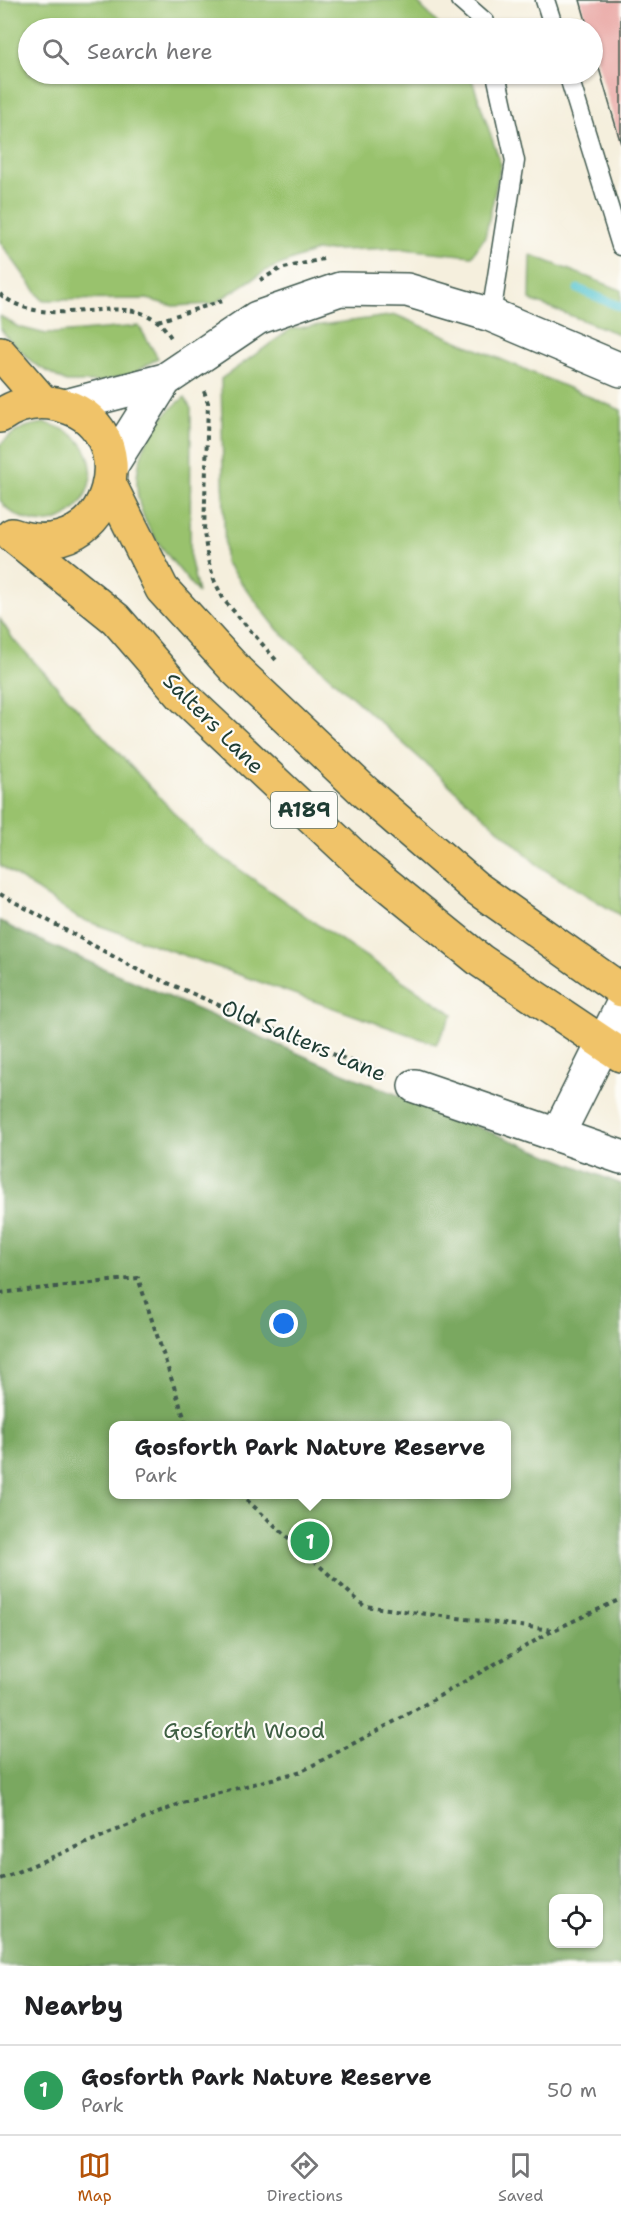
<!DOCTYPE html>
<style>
:root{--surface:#fff;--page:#f6f6f6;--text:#202124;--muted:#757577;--line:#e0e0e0;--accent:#b45309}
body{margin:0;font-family:"Shantell Sans",sans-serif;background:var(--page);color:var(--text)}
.controls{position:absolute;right:18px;bottom:18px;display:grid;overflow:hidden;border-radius:12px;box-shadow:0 2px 4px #0004}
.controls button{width:54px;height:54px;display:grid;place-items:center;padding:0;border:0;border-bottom:2px solid var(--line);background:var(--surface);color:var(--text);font:30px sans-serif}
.you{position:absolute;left:284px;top:1324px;width:21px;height:21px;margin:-15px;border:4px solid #fff;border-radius:50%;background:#1a73e8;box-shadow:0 0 0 9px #1a73e833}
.badge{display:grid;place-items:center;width:39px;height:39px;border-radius:50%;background:var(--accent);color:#fff;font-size:20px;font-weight:700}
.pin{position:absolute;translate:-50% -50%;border:3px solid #fff;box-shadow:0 2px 6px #0006}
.popup{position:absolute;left:109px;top:1421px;width:402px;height:78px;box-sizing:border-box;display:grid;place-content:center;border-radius:12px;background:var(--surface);filter:drop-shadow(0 2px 4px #0005);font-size:20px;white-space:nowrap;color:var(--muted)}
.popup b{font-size:22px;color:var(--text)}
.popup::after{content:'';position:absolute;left:50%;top:100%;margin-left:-12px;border:12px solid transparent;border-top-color:var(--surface)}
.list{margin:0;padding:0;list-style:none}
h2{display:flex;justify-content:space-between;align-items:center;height:78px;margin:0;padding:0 24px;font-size:26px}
h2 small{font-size:20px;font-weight:400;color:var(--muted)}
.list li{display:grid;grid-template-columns:39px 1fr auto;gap:18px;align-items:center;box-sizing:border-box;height:90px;padding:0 24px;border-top:2px solid var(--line)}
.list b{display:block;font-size:22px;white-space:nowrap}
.list p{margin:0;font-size:20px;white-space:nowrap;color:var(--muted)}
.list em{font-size:20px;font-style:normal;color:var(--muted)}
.icon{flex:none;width:33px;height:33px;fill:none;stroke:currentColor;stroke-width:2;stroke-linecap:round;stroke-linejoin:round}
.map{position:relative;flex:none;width:621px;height:1966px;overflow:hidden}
.search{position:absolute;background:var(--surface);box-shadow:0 2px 4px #0004;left:18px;right:18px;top:18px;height:66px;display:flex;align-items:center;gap:15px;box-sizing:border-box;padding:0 21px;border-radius:33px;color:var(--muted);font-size:22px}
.sheet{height:168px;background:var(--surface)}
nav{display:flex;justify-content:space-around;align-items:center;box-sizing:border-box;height:84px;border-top:2px solid var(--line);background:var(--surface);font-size:16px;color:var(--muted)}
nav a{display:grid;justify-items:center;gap:3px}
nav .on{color:var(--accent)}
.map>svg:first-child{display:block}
</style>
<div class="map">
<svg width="621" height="1966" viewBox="0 0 621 1966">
<rect width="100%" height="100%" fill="#fdfcf7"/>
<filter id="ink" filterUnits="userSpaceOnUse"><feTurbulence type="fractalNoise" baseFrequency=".0167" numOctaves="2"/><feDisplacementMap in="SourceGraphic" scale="12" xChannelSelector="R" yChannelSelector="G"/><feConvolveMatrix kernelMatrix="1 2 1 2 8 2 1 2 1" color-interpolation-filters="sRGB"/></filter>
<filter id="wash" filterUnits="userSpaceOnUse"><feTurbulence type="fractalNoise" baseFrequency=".008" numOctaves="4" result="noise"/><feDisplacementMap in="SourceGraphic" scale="24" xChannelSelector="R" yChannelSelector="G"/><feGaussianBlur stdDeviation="1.35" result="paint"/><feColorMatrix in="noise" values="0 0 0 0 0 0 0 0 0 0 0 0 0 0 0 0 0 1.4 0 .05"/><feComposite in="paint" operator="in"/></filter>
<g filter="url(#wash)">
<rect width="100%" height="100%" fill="#f5efdd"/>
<path fill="#99c26d" stroke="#5c8050" stroke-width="1.5" d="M 0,0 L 415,0 L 442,28 L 28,28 L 28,74 L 470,74 L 501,165 L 485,237 L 472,256 L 394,248 L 315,251 L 267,270 L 213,304 L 173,306 L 147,299 L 42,300 L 0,242 Z
M 531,255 L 621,290 L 621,335 L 530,300 Z
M 396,315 L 621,410 L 621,916 L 540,867 L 278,630 L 225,562 L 221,379 L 291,329 Z
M 0,316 L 18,327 L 46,334 L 139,326 L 158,358 L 134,373 L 100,382 L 66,382 L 34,364 L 5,335 L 0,327 Z
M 185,397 L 191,409 L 190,557 L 198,593 C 182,572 163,552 150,530 C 122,481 142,429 185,397 Z
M 45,423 C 127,442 86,542 25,519 C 14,515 6,509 0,500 L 0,445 C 14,431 25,425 45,423 Z
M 0,619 L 13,639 L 202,843 L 318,925 L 453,1014 L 436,1044 L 78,918 L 0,865 Z"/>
<path fill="#7aa860" stroke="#4c724a" stroke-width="1.5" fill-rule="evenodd" d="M 0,921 L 16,930 L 343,1073 L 621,1184 L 621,1966 L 0,1966 ZM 113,1426 L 506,1426 L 506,1494 L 113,1494 ZM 554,1898 L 598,1898 L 598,1944 L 554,1944 Z"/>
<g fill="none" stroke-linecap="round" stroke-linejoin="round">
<path stroke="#5ac6d2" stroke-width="9" d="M 578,289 L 621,307"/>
</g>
<g id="blocks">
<path fill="#eaaaa7" d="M 580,0 L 621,0 L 621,144 L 592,44 L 592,28 L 588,28 Z"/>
</g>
</g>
<g filter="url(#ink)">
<use href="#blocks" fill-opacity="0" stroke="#3f584d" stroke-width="1.5"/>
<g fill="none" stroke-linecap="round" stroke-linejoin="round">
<defs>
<path id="lane" d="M 460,0 L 485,22 L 486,28
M 545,0 L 554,28
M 568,74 L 621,246
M 491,315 L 515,161 L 496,74"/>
<path id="street" d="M 66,406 L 165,380 L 257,318 L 340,289 L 407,290 L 491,315 L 621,370
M 111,466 L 165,380
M 415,1086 L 621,1157
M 558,1134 L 621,1008"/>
<path id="primary" d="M 0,353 L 42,401
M 0,416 C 17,404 35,400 56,404 C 148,421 116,570 12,535
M 110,485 L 162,589 L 237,671 L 366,793 L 475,887 L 621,990
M 13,536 L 116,619 L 182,695 L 364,866 L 481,961 L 621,1055"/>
</defs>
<use href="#lane" stroke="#3f584d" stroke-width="21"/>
<use href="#street" stroke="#3f584d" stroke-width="36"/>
<use href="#primary" stroke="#3f584d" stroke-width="36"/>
<path stroke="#3f584d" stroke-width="4" stroke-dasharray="4.5 4.5" stroke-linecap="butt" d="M 260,280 L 280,269 L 323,259
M 0,294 C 49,334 118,291 157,321 C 163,325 168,333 172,339
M 158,321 L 222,301
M 204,391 L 208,403 L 204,532 L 208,560 L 214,580 L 224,600 L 276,660
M 0,894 L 138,970 L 325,1051 L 387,1075
M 0,1293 L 138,1278 L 187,1426
M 240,1494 L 364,1606 L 552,1630
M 0,1879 L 182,1803 L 302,1771 L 401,1718 L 554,1630 L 621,1599"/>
<use href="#lane" stroke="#fff" stroke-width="18"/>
<use href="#street" stroke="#fff" stroke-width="33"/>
<use href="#primary" stroke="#f0c369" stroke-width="33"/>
</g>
</g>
<g text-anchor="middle" stroke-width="4.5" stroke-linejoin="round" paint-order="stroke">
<rect fill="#fdfcf7" stroke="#62766e" stroke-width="1.5" x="271" y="792" width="66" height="36" rx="4.5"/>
<g font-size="21" font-weight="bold" fill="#1f3d34">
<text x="304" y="817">A189</text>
</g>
<g font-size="22" fill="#1f3d34" stroke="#fdfcf7">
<text transform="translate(214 723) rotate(45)" y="8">Salters Lane</text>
<text transform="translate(304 1040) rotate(23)" y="8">Old Salters Lane</text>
</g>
<g font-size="22" fill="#3e5e42" stroke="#fdfcf7">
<text x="244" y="1738">Gosforth Wood</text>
</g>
</g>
</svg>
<div class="controls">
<button><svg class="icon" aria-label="locate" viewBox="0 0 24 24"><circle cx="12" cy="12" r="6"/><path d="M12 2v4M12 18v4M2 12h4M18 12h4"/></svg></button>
</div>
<div class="you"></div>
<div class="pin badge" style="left:310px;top:1541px;background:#2e9e5b">1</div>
<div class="popup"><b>Gosforth Park Nature Reserve</b>Park</div>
<div class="search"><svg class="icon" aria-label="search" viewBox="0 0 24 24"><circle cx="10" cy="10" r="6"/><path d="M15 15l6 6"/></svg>Search here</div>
</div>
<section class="sheet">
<h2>Nearby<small></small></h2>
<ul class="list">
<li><span class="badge" style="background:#2e9e5b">1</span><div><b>Gosforth Park Nature Reserve</b><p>Park</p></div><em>50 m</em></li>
</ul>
</section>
<nav>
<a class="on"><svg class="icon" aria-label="map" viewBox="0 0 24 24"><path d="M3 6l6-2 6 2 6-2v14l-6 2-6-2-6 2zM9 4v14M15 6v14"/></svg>Map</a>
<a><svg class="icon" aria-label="directions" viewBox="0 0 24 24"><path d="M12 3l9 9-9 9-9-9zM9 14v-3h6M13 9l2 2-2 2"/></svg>Directions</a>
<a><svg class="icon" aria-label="saved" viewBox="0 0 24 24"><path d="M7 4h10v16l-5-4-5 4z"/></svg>Saved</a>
</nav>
